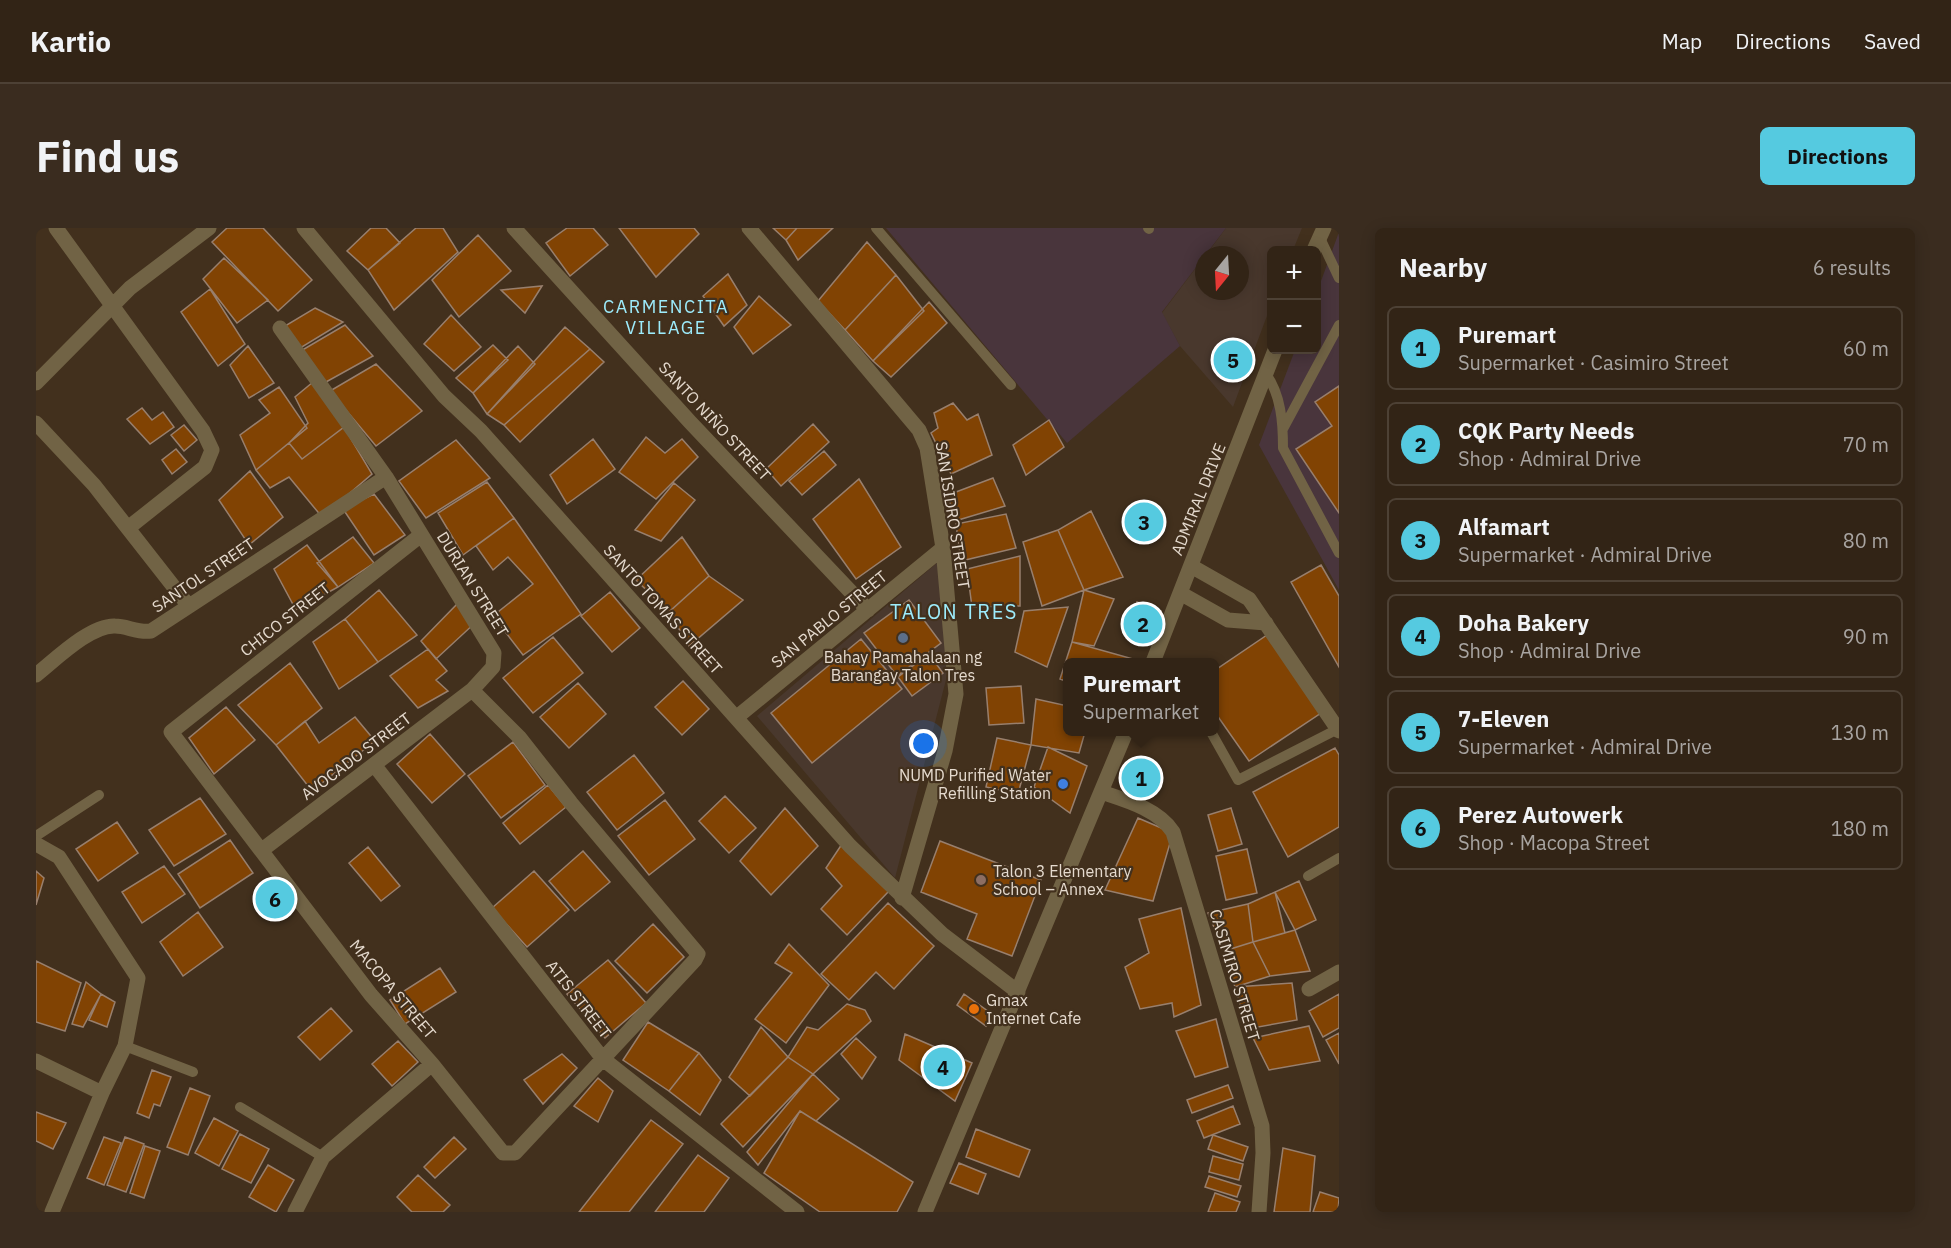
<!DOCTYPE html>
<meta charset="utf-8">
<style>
:root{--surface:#322416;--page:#3a2c1f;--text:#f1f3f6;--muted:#a8a4a1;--line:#4d4135;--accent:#55cae0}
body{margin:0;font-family:"IBM Plex Sans",sans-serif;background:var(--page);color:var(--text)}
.controls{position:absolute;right:18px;top:18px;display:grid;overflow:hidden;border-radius:9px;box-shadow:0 3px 15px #0003}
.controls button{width:54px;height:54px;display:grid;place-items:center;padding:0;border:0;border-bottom:2px solid var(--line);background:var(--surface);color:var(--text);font:30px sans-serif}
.compass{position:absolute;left:1159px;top:18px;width:54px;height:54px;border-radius:50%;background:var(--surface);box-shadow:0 3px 15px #0003;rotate:198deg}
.you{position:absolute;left:888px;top:516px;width:21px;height:21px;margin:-15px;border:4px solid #fff;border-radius:50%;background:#1a73e8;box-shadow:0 0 0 9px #1a73e833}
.badge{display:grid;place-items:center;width:39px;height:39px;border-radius:50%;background:var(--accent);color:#111;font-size:20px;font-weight:700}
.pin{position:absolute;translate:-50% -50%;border:3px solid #fff;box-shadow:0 2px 6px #0006}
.popup{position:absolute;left:1027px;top:430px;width:156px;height:78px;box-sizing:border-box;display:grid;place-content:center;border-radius:9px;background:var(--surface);filter:drop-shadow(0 2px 4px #0005);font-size:20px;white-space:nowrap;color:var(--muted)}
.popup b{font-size:22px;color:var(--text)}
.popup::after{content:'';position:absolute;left:50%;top:100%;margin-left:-12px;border:12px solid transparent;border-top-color:var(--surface)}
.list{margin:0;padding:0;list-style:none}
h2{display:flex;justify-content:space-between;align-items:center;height:78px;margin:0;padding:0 24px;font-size:26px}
h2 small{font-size:20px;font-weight:400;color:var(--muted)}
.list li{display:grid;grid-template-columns:39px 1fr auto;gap:18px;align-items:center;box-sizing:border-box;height:84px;margin:0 12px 12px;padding:0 12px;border:2px solid var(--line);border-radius:9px}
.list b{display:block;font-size:22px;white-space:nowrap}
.list p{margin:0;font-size:20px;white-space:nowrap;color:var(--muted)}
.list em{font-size:20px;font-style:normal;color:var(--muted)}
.map{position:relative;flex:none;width:1303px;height:984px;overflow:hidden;border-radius:9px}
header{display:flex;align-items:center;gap:36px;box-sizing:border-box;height:84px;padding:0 30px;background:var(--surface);border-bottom:2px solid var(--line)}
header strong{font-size:28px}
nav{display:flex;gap:33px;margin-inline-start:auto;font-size:21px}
.intro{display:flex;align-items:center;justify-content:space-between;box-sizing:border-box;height:144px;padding:0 36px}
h1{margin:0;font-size:42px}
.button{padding:15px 27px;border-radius:9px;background:var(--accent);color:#111;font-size:21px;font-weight:700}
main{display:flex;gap:36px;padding:0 36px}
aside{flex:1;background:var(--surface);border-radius:9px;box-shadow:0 3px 15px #0003}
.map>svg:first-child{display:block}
</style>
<header>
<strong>Kartio</strong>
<nav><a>Map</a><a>Directions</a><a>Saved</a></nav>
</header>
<div class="intro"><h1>Find us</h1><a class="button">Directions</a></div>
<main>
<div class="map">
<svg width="1303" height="984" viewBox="0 0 1303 984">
<rect width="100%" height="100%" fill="#42301d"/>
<path fill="#49382d" d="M 1190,0 L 1266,0 L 1257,22 L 1236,22 L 1235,77 L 1197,179 L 1144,118 L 1126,85 L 1168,29 L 1168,63 L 1204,63 L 1204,27 L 1170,27 Z
M 902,334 L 913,440 L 859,650 L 721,488 Z"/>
<path fill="#49353c" d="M 850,0 L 1190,0 L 1126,84 L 1144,118 L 1031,215 Z
M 1303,4 L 1303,362 L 1223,217 L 1259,122 L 1280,122 L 1281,64 Z"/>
<path fill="#814303" stroke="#987f6d" stroke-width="1.5" d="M 191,0 L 227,0 L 276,52 L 242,83 L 176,14 Z
M 335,0 L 350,0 L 364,15 L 332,42 L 311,23 Z
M 380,0 L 407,0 L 422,24 L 358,82 L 332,42 Z
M 531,0 L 557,0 L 572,17 L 534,48 L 510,15 Z
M 583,0 L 658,0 L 663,6 L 620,49 Z
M 737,0 L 761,0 L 750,12 Z
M 761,0 L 797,0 L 762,32 L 750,12 Z
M 442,7 L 475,43 L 423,89 L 396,52 Z
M 831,14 L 860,47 L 809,102 L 782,73 Z
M 188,30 L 232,72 L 201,95 L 167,51 Z
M 692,46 L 711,77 L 688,98 L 667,68 Z
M 860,47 L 888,83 L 837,133 L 809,102 Z
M 506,58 L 489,85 L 465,62 Z
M 174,61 L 209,116 L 182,138 L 145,84 Z
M 723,68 L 755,97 L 717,126 L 698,99 Z
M 893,74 L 911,95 L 855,149 L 837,133 Z
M 279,80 L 307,94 L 261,122 L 249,98 Z
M 415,87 L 445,119 L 418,143 L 388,116 Z
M 309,97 L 337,128 L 290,154 L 263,124 Z
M 529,99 L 554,121 L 468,197 L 451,186 Z
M 457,117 L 472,132 L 437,165 L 420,150 Z
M 212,118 L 238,155 L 213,170 L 194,137 Z
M 482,118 L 499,136 L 451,186 L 437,165 Z
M 554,121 L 568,134 L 484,214 L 468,197 Z
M 340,136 L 386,183 L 340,218 L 294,163 Z
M 277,154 L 308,199 L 266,231 L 253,215 L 272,195 L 259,169 Z
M 1303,158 L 1303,285 L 1260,221 L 1296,198 L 1279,174 Z
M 243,159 L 271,200 L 220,242 L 204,207 L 234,185 L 223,172 Z
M 917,175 L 931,192 L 942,186 L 956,227 L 915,246 L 895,205 L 902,200 L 898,185 Z
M 106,180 L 116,192 L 127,184 L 138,199 L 114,216 L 91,191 Z
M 1013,192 L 1028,219 L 990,247 L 977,217 Z
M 777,196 L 793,214 L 745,258 L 730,241 Z
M 148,197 L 161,212 L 148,223 L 135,207 Z
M 308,199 L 336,246 L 286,289 L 253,249 L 234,260 L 220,242 L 253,215 L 266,231 Z
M 610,209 L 629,225 L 646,211 L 662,229 L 620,271 L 583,244 Z
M 557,211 L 579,241 L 531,276 L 514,247 Z
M 420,212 L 454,250 L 390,290 L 363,253 Z
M 140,221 L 151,234 L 136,246 L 126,232 Z
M 788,223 L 800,237 L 766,267 L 753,253 Z
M 214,243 L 247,289 L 213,317 L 183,272 Z
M 957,250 L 969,278 L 919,293 L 912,267 Z
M 823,251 L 865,319 L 820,351 L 777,291 Z
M 451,254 L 478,290 L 427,327 L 402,285 Z
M 638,255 L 659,272 L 625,313 L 599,302 Z
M 338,266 L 369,307 L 338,327 L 307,281 Z
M 1055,283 L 1087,349 L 1048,362 L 1022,302 Z
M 970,286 L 980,320 L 925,333 L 920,296 Z
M 478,290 L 545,386 L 487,427 L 457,388 L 497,356 L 472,329 L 457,342 L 440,318 Z
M 1022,302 L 1048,362 L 1006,378 L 987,314 Z
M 317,309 L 338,335 L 302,359 L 281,335 Z
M 646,309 L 673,348 L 633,384 L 600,352 Z
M 271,317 L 302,359 L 260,382 L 238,341 Z
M 984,328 L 984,378 L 936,379 L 931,341 Z
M 1285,337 L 1303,368 L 1303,439 L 1255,354 Z
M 673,348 L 707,372 L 653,418 L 633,384 Z
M 343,362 L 381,407 L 342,434 L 309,391 Z
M 1048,362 L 1078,371 L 1058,418 L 1036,414 Z
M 574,364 L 604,400 L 576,424 L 545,388 Z
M 425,372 L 440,394 L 400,431 L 385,413 Z
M 873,372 L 905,415 L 861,448 L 828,405 Z
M 1101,374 L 1125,383 L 1111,417 L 1090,410 Z
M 1032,379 L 1011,439 L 979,424 L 988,383 Z
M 309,391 L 342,434 L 303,461 L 277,414 Z
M 1231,407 L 1285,485 L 1213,533 L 1178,483 L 1178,443 Z
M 517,409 L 547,445 L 497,485 L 467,450 Z
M 825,411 L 866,461 L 776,535 L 735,485 Z
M 1036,414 L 1097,431 L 1096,434 L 1032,434 L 1032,454 L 1024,451 Z
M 392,421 L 411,443 L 400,452 L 412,463 L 382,480 L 354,448 Z
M 893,426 L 907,445 L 876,468 L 862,449 Z
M 254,435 L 286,480 L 240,517 L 202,477 Z
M 647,453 L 673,481 L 646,507 L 619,479 Z
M 542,455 L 570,486 L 533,520 L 504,489 Z
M 985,458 L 988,495 L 953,497 L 950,460 Z
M 1000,471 L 1032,478 L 1032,504 L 1049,504 L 1043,525 L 995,517 Z
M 190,479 L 219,512 L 178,546 L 153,510 Z
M 319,489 L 339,513 L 276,563 L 240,517 L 269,493 L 283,515 Z
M 394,506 L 429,546 L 396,575 L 361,536 Z
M 961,510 L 995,517 L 982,566 L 950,559 Z
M 477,514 L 509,557 L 465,590 L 432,548 Z
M 1012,519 L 1051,538 L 1034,585 L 998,559 Z
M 1299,520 L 1303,527 L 1303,599 L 1252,629 L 1217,564 Z
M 598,527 L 628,565 L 581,602 L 551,564 Z
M 512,557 L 530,579 L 484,616 L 467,595 Z
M 689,568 L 720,600 L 693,625 L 663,593 Z
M 164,570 L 190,606 L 138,638 L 113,602 Z
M 629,572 L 659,611 L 613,647 L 582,608 Z
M 749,580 L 782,618 L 735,667 L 704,633 Z
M 1195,580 L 1206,616 L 1182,623 L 1172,587 Z
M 1102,590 L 1137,605 L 1117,673 L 1069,662 Z
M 81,594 L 102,625 L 62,653 L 40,621 Z
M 194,612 L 217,645 L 164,680 L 142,646 Z
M 904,613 L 1005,652 L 976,728 L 931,711 L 941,686 L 885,664 Z
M 806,616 L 853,663 L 811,707 L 785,681 L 806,658 L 790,640 Z
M 332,619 L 364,658 L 345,673 L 313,635 Z
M 1211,621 L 1221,665 L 1190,672 L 1180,628 Z
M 547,623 L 574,654 L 539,683 L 513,653 Z
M 128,638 L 149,666 L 106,695 L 86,664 Z
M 0,643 L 8,650 L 0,677 Z
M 498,643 L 533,682 L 491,719 L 456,680 Z
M 1263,653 L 1280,692 L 1259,702 L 1239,664 Z
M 1239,664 L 1249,705 L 1217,714 L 1212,676 Z
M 852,675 L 898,718 L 858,761 L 840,744 L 813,772 L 785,746 Z
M 1212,676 L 1217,714 L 1188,723 L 1172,685 Z
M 1145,680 L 1165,777 L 1138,789 L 1136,775 L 1104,781 L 1089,739 L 1113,725 L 1103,691 Z
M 162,684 L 187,719 L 147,748 L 124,714 Z
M 617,696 L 648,729 L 611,765 L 579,733 Z
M 1259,702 L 1274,743 L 1234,748 L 1217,714 Z
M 1217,714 L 1234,748 L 1199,759 L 1188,723 Z
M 753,716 L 793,757 L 750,815 L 719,791 L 756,745 L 739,735 Z
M 572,732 L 610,775 L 569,810 L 531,766 Z
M 0,733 L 45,755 L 29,803 L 0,794 Z
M 404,740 L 420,764 L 369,796 L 354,772 Z
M 50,754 L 65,766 L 47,799 L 36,796 Z
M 1256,755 L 1261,792 L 1211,801 L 1199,759 Z
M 65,766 L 79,774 L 71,799 L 53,792 Z
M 928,766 L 956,786 L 950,798 L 921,777 Z
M 1303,766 L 1303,800 L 1287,809 L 1273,783 Z
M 811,776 L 829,782 L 835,793 L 777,846 L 752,829 L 771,799 L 782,802 Z
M 295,780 L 316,803 L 284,832 L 262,809 Z
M 1180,791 L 1192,839 L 1159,849 L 1140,803 Z
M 612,794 L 663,825 L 633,863 L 587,832 Z
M 1273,798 L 1284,833 L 1233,842 L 1217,810 Z
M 725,799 L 752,829 L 714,868 L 693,849 Z
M 1303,805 L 1303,836 L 1290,812 Z
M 869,806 L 936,835 L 919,873 L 863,832 Z
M 820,810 L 840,829 L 826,851 L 805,826 Z
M 362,813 L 382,834 L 356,858 L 336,836 Z
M 663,825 L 685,852 L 664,887 L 633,863 Z
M 526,826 L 541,840 L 507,876 L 488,852 Z
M 752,829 L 777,846 L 707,919 L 685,896 Z
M 116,842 L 135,849 L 124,878 L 118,876 L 113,890 L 101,885 Z
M 777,846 L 803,871 L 780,893 L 764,883 L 722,937 L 711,924 Z
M 562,850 L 577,863 L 562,894 L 538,878 Z
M 1192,857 L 1197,870 L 1156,885 L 1151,872 Z
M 154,860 L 174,868 L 152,927 L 131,919 Z
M 1197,878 L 1204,896 L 1168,910 L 1161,893 Z
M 764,883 L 877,954 L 861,984 L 784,984 L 728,945 Z
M 0,884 L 30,895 L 17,921 L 0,913 Z
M 178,890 L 202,903 L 183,938 L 159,925 Z
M 615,892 L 647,916 L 593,984 L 543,984 Z
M 940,901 L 994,922 L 983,949 L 930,929 Z
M 204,906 L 233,921 L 215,955 L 186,941 Z
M 1177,907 L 1212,919 L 1207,933 L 1172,921 Z
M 68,909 L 85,915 L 68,957 L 51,950 Z
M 89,909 L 108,916 L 90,964 L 71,957 Z
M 418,909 L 430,921 L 399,950 L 388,939 Z
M 109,918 L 124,923 L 108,970 L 94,965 Z
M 1247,920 L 1279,928 L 1274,984 L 1238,984 Z
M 662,927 L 693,950 L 668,984 L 619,984 Z
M 1177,928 L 1207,936 L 1203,952 L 1173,944 Z
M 923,935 L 950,946 L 942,966 L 914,955 Z
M 232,937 L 258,952 L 240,984 L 213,969 Z
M 382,947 L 414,977 L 407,984 L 376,984 L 361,969 Z
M 1173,948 L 1205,958 L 1201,969 L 1169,959 Z
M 1284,964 L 1303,970 L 1302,984 L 1277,984 Z
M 1179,965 L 1204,974 L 1200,984 L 1172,984 Z"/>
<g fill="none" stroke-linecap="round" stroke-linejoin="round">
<path stroke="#716345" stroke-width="10" d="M 840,0 L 975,157
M 1112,0 L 1113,1
M 1284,10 L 1303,50
M 1230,146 C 1245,167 1247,194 1247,220 L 1303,325
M 1247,201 L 1303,97
M 1175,504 L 1202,552 L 1302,501
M 0,608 L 63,567
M 1272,648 L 1303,630
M 89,818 L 157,844
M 204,879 L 287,929"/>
<path stroke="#716345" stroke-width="15" d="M 20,0 L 167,203 L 176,222 L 169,239 L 92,300
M 268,0 L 408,168 L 445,203 L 814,618 L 906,706 L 982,764
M 478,0 L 654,194 L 832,382
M 713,0 L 883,202 L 891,220 L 907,320 L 920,466 L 909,523 L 866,670
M 1278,22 L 1288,0
M 244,100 L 350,249 L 458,425 L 457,439 L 436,462 L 483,509 L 535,575 L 662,726 L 659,732 L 479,925 L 467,925 L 396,836 L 335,767 L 135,504 L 385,307
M 0,155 L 94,60 L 173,0
M 0,195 L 58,257 L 152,377
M 1155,338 L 1213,371 L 1303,503
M 1144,365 L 1192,392 L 1230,395
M 1117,434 L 1239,122
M 0,447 C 19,432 54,397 79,398 C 91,398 102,405 115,403 L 350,249
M 701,489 L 907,320
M 339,538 L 567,831 L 761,984
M 1065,564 C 1089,572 1122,581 1137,604 L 1226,898 L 1227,925 L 1223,984
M 0,616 L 23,629 L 102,750 L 89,818 L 66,865 L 16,984
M 226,622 L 436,462
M 1273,761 L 1303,744
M 0,833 L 66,865
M 259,984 L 287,929 L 396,836
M 889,984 L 1090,504"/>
</g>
<circle fill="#5c6f8a" stroke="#42301d" stroke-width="2" cx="867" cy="410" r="6"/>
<circle fill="#3f7fe0" stroke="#42301d" stroke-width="2" cx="1027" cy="556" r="6"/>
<circle fill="#8d6e63" stroke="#42301d" stroke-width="2" cx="945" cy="652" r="6"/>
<circle fill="#e8710a" stroke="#42301d" stroke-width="2" cx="938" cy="781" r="6"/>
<g text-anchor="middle" stroke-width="4.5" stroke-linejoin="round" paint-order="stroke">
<g font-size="16" fill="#e5dace" stroke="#42301d">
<text transform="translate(679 193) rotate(47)" y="6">SANTO NIÑO STREET</text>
<text transform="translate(1162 271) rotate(-68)" y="6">ADMIRAL DRIVE</text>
<text transform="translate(917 287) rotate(81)" y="6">SAN ISIDRO STREET</text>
<text transform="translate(167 347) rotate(-34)" y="6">SANTOL STREET</text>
<text transform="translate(437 356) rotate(58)" y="6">DURIAN STREET</text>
<text transform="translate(627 381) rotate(48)" y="6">SANTO TOMAS STREET</text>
<text transform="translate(249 391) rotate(-38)" y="6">CHICO STREET</text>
<text transform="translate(793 391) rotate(-39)" y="6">SAN PABLO STREET</text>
<text transform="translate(320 528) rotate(-37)" y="6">AVOCADO STREET</text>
<text transform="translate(1199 747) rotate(73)" y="6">CASIMIRO STREET</text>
<text transform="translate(357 761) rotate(50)" y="6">MACOPA STREET</text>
<text transform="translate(543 771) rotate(52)" y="6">ATIS STREET</text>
</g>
<g font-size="16" fill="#e5dace" stroke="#42301d" text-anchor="start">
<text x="867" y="435" text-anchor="middle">Bahay Pamahalaan ng<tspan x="867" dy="18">Barangay Talon Tres</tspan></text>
<text x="1015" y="553" text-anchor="end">NUMD Purified Water<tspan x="1015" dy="18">Refilling Station</tspan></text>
<text x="957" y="649">Talon 3 Elementary<tspan x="957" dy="18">School – Annex</tspan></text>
<text x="950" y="778">Gmax<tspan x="950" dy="18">Internet Cafe</tspan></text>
</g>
<g font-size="18" letter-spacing="1.5" fill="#9decfc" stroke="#42301d">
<text x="630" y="85">CARMENCITA<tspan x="630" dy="21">VILLAGE</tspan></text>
</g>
<g font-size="20" letter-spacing="1.5" fill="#9decfc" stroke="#42301d">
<text x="918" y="391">TALON TRES</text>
</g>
</g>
</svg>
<div class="controls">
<button>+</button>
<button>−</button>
</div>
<svg class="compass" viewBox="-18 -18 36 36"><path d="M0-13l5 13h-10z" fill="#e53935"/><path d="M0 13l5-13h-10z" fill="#a8a4a1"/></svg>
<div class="you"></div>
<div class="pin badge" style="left:1105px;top:550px">1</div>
<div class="popup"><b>Puremart</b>Supermarket</div>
<div class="pin badge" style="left:1107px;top:396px">2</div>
<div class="pin badge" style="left:1108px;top:294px">3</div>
<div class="pin badge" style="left:907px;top:839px">4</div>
<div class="pin badge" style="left:1197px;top:132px">5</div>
<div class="pin badge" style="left:239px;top:671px">6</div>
</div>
<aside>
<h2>Nearby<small>6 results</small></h2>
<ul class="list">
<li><span class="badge">1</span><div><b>Puremart</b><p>Supermarket · Casimiro Street</p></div><em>60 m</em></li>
<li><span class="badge">2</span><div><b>CQK Party Needs</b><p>Shop · Admiral Drive</p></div><em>70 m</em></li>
<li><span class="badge">3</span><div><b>Alfamart</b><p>Supermarket · Admiral Drive</p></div><em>80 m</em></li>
<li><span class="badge">4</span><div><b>Doha Bakery</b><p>Shop · Admiral Drive</p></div><em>90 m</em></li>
<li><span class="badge">5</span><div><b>7-Eleven</b><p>Supermarket · Admiral Drive</p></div><em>130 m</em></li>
<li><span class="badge">6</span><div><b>Perez Autowerk</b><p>Shop · Macopa Street</p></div><em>180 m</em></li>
</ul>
</aside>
</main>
